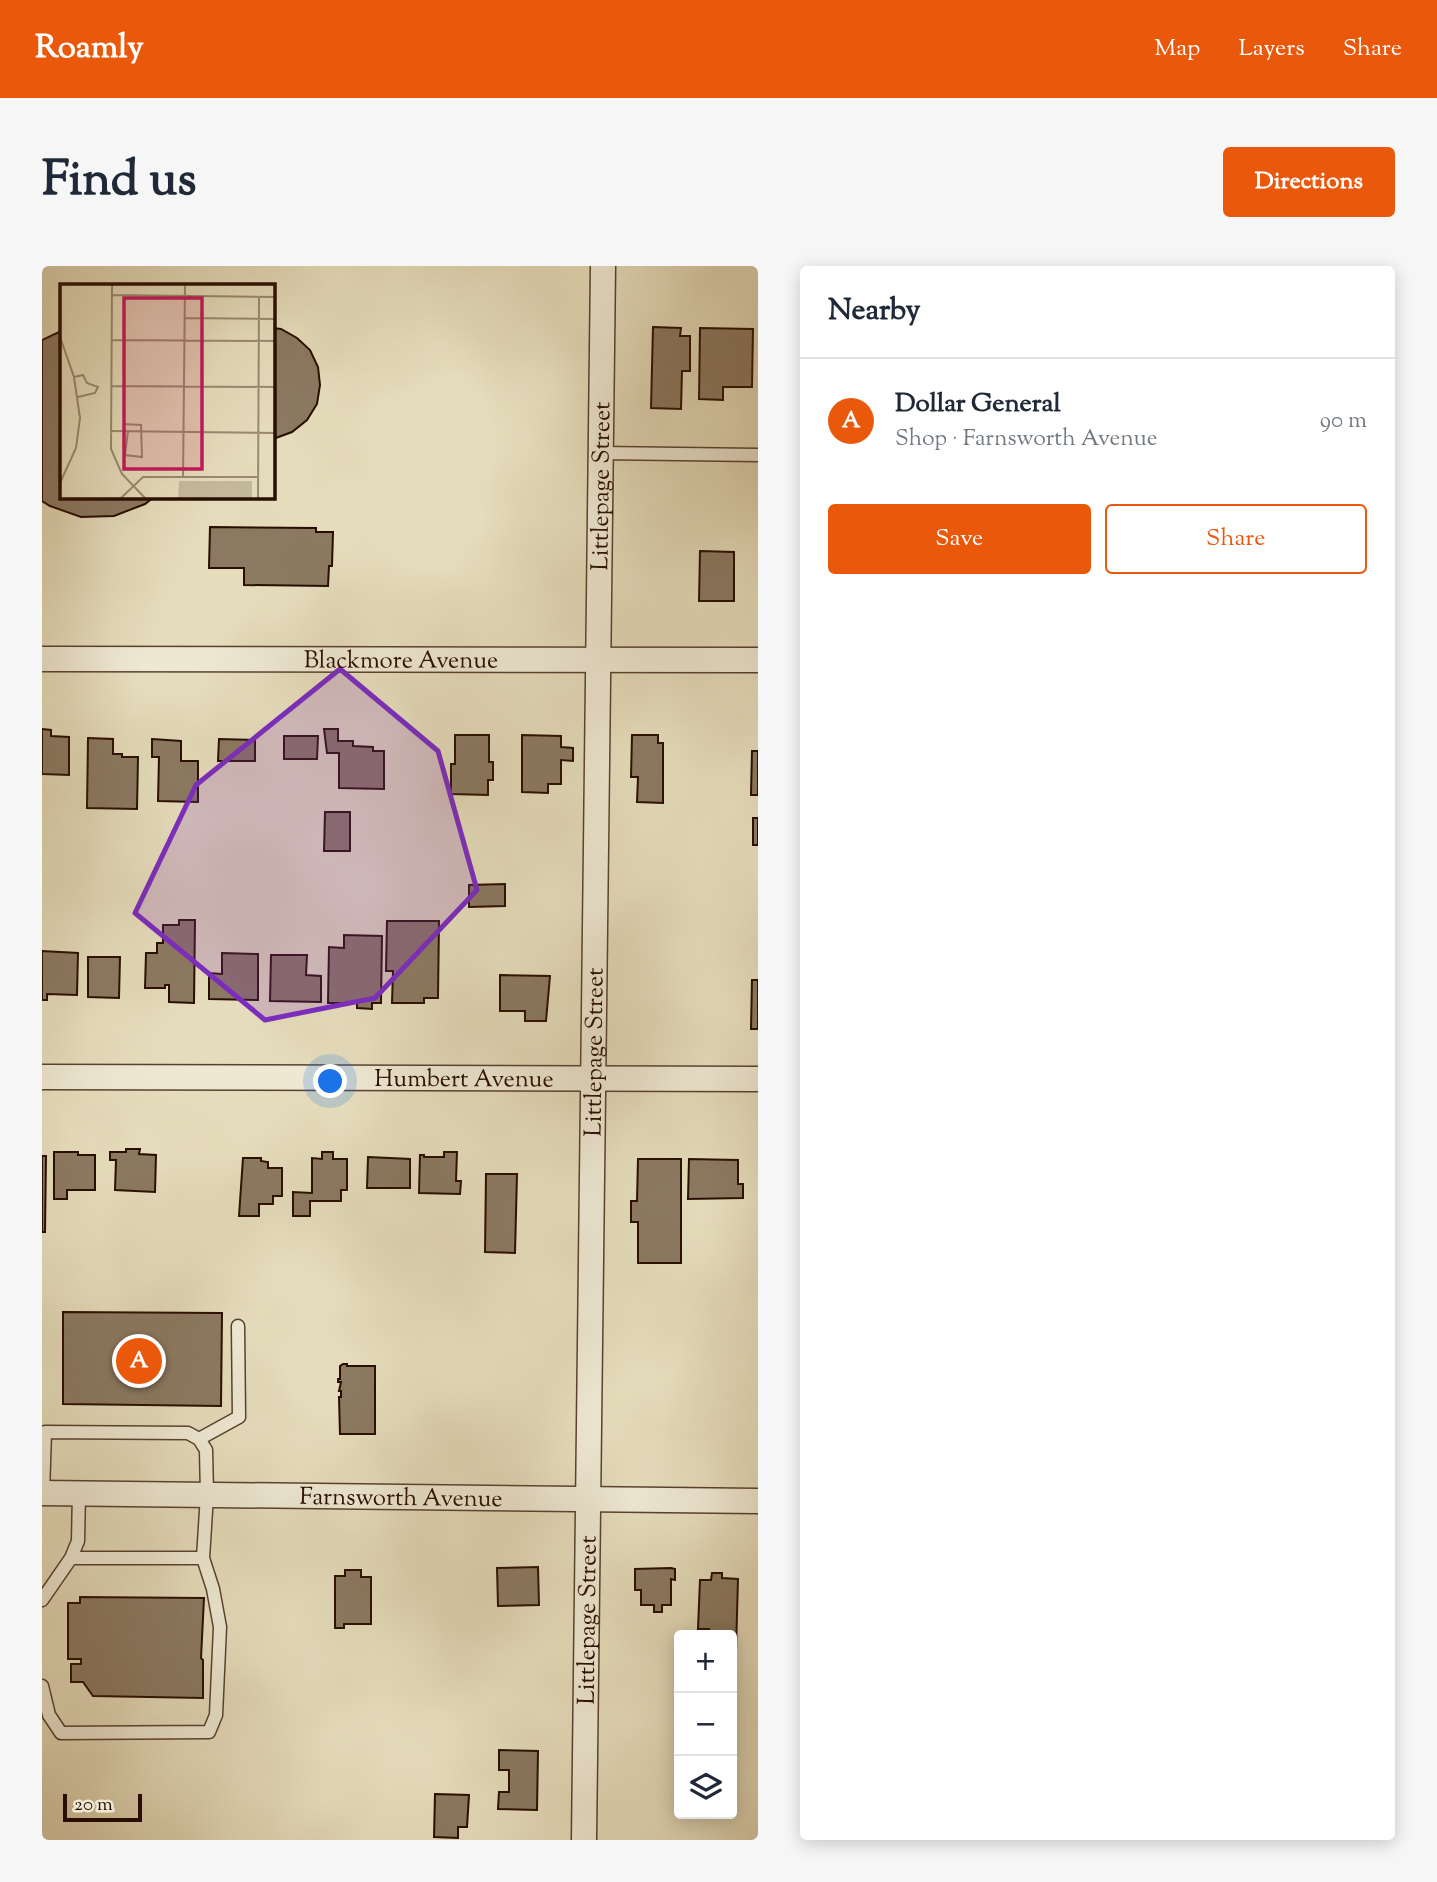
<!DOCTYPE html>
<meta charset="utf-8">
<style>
:root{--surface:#fff;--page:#f6f6f7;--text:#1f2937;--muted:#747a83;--line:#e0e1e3;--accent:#ea580c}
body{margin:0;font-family:"Sorts Mill Goudy",serif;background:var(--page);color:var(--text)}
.controls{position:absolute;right:21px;bottom:21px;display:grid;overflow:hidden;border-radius:7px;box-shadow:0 4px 18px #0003}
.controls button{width:63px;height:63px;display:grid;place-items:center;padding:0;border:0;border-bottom:2px solid var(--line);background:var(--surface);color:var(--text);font:35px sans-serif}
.scale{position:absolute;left:21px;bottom:18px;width:79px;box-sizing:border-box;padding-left:7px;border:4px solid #290d00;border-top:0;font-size:19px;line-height:24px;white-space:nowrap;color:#290d00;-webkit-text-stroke:5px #eee8d3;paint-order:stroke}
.you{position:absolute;left:289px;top:816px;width:24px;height:24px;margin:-18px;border:5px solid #fff;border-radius:50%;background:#1a73e8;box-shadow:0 0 0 10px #1a73e833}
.badge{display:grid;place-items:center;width:46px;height:46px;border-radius:50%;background:var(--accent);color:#fff;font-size:23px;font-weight:700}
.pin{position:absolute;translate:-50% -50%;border:4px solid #fff;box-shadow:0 2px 7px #0006}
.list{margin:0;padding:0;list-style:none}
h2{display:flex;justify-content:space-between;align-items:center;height:91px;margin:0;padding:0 28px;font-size:30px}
h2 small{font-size:23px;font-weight:400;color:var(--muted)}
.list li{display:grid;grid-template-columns:46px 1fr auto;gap:21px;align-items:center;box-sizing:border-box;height:126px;padding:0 28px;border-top:2px solid var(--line)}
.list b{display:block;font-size:26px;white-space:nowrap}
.list p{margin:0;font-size:23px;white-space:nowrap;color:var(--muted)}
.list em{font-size:23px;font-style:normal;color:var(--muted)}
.actions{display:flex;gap:14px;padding:21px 28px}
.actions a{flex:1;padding:16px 0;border:2px solid var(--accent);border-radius:7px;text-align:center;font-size:24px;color:var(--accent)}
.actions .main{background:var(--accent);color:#fff}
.icon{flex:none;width:38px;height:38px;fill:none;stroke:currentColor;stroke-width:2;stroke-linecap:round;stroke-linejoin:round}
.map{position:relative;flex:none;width:716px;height:1574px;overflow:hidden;border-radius:7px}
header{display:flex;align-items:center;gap:42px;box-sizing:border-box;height:98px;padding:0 35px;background:var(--accent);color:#fff}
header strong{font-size:33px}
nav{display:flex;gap:38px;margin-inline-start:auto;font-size:24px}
.intro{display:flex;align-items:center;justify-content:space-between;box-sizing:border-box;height:168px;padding:0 42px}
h1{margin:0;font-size:49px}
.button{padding:18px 32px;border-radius:7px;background:var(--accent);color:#fff;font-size:24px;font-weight:700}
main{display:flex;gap:42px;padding:0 42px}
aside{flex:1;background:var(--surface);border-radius:7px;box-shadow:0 4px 18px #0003}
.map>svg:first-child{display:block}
</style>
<header>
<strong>Roamly</strong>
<nav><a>Map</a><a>Layers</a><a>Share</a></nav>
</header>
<div class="intro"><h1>Find us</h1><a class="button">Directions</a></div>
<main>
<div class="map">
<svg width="716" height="1574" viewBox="0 0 716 1574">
<rect width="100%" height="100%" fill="#e5dcbb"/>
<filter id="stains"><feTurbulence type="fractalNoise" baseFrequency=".00286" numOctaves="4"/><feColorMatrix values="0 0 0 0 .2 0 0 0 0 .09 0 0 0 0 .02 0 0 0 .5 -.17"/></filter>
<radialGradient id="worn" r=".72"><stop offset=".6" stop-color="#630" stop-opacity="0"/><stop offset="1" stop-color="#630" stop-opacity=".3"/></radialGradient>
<path fill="#8b7961" stroke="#290d00" stroke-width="2" d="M 611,61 L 639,62 L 638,70 L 648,70 L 648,105 L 640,105 L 639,143 L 609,142 Z
M 231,62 L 239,63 L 255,72 L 268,84 L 276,101 L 278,119 L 275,138 L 265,154 L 250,166 L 231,173 Z
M 658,62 L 711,63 L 710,121 L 681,121 L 681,134 L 657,133 Z
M 19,65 L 19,231 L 112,231 L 103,238 L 72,250 L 39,251 L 8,240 L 0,235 L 0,74 Z
M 168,261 L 274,262 L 274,266 L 291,266 L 290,300 L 287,300 L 286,320 L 202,319 L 202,302 L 167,302 Z
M 658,285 L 692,286 L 692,335 L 657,335 Z
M 0,463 L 9,464 L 9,470 L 27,471 L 27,509 L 0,508 Z
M 282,463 L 296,463 L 296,475 L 311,475 L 311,480 L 331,481 L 331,485 L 342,485 L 342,523 L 297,522 L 297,487 L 285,487 Z
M 413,469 L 447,469 L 447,496 L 451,496 L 451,514 L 446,514 L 446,529 L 409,528 L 409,498 L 413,498 Z
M 480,469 L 519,470 L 519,481 L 531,482 L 531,495 L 519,494 L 519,518 L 506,518 L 506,527 L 480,526 Z
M 590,469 L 616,469 L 616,477 L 621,477 L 621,537 L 595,536 L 596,511 L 589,511 Z
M 242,470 L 276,470 L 275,493 L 242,493 Z
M 46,472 L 71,473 L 71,488 L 80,488 L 80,491 L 96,491 L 95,543 L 45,542 Z
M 110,473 L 139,475 L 139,495 L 156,495 L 156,536 L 116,535 L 117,491 L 110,491 Z
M 177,473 L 213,474 L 213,495 L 176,495 Z
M 710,485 L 716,485 L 716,529 L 709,529 Z
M 283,546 L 308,546 L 308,585 L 282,585 Z
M 711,552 L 716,552 L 716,579 L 711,579 Z
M 463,618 L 463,640 L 427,641 L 427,619 Z
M 137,654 L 153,654 L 152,737 L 127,736 L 127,719 L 123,719 L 123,722 L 103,722 L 104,687 L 115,687 L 115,677 L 121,677 L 121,659 L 137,659 Z
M 345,655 L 397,655 L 396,732 L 382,732 L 382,737 L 350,737 L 351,705 L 344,705 Z
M 302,669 L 340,670 L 339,737 L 330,737 L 330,743 L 315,742 L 315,737 L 286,737 L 287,681 L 302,682 Z
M 0,685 L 36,687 L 35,729 L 5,728 L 5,734 L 0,734 Z
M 180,687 L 216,688 L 216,734 L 167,733 L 167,707 L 180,708 Z
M 229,689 L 265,689 L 264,709 L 279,710 L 279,736 L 228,735 Z
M 46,691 L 78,691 L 77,732 L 46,731 Z
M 458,709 L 508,710 L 504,755 L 483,755 L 483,745 L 458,745 Z
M 710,714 L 716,714 L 716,763 L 709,763 Z
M 84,883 L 98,883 L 97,888 L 114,889 L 113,926 L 73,924 L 74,894 L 68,894 L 68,886 L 84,886 Z
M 12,886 L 36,886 L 36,889 L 53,889 L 53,924 L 25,924 L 25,933 L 12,933 Z
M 280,886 L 291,886 L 291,893 L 305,893 L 305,924 L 299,924 L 299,935 L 268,935 L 268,950 L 251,950 L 251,926 L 270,927 L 270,892 L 280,893 Z
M 402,886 L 415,886 L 414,915 L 419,915 L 418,928 L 377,927 L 378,889 L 382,889 L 382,891 L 402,891 Z
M 0,890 L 4,890 L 3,966 L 0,966 Z
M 326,891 L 368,893 L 368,922 L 325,922 Z
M 201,892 L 219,892 L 219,895 L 226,896 L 226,902 L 240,902 L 240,930 L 231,930 L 231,938 L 217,938 L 217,950 L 197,950 Z
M 596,893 L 639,893 L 639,997 L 596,997 L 596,956 L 589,956 L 589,935 L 595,935 Z
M 647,893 L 696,894 L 696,918 L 701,918 L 701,932 L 646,933 Z
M 444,908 L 475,908 L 473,987 L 443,986 Z
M 21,1046 L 180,1047 L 179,1140 L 21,1138 Z
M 301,1098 L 305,1098 L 305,1100 L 333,1100 L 333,1168 L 298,1168 L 297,1131 L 299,1131 L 299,1125 L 297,1125 L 299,1116 L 296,1116 L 296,1113 L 298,1113 L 298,1100 Z
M 496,1301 L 497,1339 L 456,1340 L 455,1302 Z
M 629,1302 L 633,1303 L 633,1314 L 629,1313 L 629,1339 L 620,1339 L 620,1346 L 612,1346 L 612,1339 L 599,1339 L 599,1324 L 593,1324 L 593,1303 Z
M 303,1304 L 319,1304 L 319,1311 L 329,1311 L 329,1358 L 302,1358 L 302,1362 L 293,1362 L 293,1310 L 303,1310 Z
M 670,1307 L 680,1307 L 680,1312 L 696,1313 L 694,1384 L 690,1384 L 690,1369 L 667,1369 L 667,1363 L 656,1363 L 658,1314 L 669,1314 Z
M 38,1331 L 162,1332 L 159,1392 L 161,1394 L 161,1432 L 51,1430 L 41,1416 L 29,1416 L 29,1398 L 39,1398 L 39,1393 L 26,1393 L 26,1337 L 38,1337 Z
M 457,1484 L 496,1485 L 495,1544 L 456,1543 L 457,1526 L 467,1526 L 467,1504 L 457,1504 Z
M 393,1528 L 427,1529 L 425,1561 L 416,1561 L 416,1572 L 392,1571 Z"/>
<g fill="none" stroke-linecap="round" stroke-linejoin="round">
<defs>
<path id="lane" d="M 558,187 L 716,189
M 157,1173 L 197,1151 L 196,1060
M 29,1292 L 161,1292
M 0,1334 L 29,1292 L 36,1275 L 37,1227
M 0,1420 L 7,1449 L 19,1467 L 167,1466 L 174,1449 L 178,1361 L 171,1323 L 161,1292 L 165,1229 L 164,1184 L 157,1173 L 146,1167 L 3,1166 L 1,1227"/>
<g id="street">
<path id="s1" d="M 0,393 L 716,394"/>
<path id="s2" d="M 0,811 L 716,813"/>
<path id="s3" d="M 0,1227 L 716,1235"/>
<path id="s4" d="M 542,1574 L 561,0"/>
</g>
</defs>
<use href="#lane" stroke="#58412f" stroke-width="15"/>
<use href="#street" stroke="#58412f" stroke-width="27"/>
<use href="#lane" stroke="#eee8d3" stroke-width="12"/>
<use href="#street" stroke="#eee8d3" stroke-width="24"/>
</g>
<path fill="#7b2cbf" fill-opacity="0.2" stroke="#7b2cbf" stroke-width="5" stroke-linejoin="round" d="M 298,403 L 396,485 L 435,624 L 333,732 L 223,754 L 93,647 L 154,519 Z"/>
<g text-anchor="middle" stroke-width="5" stroke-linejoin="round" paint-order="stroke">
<g font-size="24" fill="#290d00" stroke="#eee8d3">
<text dy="8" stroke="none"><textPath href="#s4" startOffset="1354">Littlepage Street</textPath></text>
<text dy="8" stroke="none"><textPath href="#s1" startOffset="359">Blackmore Avenue</textPath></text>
<text dy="8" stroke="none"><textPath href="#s4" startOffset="788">Littlepage Street</textPath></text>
<text dy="8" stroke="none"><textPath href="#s2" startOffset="422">Humbert Avenue</textPath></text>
<text dy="8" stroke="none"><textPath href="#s3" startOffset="359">Farnsworth Avenue</textPath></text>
<text dy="8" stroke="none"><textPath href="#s4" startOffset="220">Littlepage Street</textPath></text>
</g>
</g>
<g transform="translate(18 18)">
<rect width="215" height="215" fill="#e5dcbb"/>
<path d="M 119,197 L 192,197 L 192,215 L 118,215 Z" fill="#c5b99b"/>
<path fill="none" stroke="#9a8970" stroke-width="2" d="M 52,0 L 51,165 L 62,190 L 86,215M 52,11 L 216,13M 125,34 L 216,35M 0,53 L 14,93 L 20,134 L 16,164 L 0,199M 52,56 L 216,57M 14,93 L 23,91 L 27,99 L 38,103 L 35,109 L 18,113M 52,102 L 216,103M 50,147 L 216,149M 64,147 L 64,140 L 81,141 L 82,173 L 65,171 L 68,147M 123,194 L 125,0M 60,215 L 83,193 L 197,193M 198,215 L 199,12"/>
<path fill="#c2185b" fill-opacity="0.15" stroke="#c2185b" stroke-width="3.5" d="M 64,14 L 142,14 L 142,185 L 64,185 Z"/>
<rect width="215" height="215" fill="none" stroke="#290d00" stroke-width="3.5"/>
</g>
<rect width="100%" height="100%" filter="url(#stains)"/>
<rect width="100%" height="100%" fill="url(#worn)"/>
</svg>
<div class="controls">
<button>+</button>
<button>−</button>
<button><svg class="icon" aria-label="layers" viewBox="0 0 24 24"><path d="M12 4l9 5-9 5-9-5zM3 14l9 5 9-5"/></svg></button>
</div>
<div class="scale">20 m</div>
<div class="you"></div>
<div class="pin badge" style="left:97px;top:1095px">A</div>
</div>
<aside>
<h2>Nearby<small></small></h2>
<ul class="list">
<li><span class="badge">A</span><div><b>Dollar General</b><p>Shop · Farnsworth Avenue</p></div><em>90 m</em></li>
</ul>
<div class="actions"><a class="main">Save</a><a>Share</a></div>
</aside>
</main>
